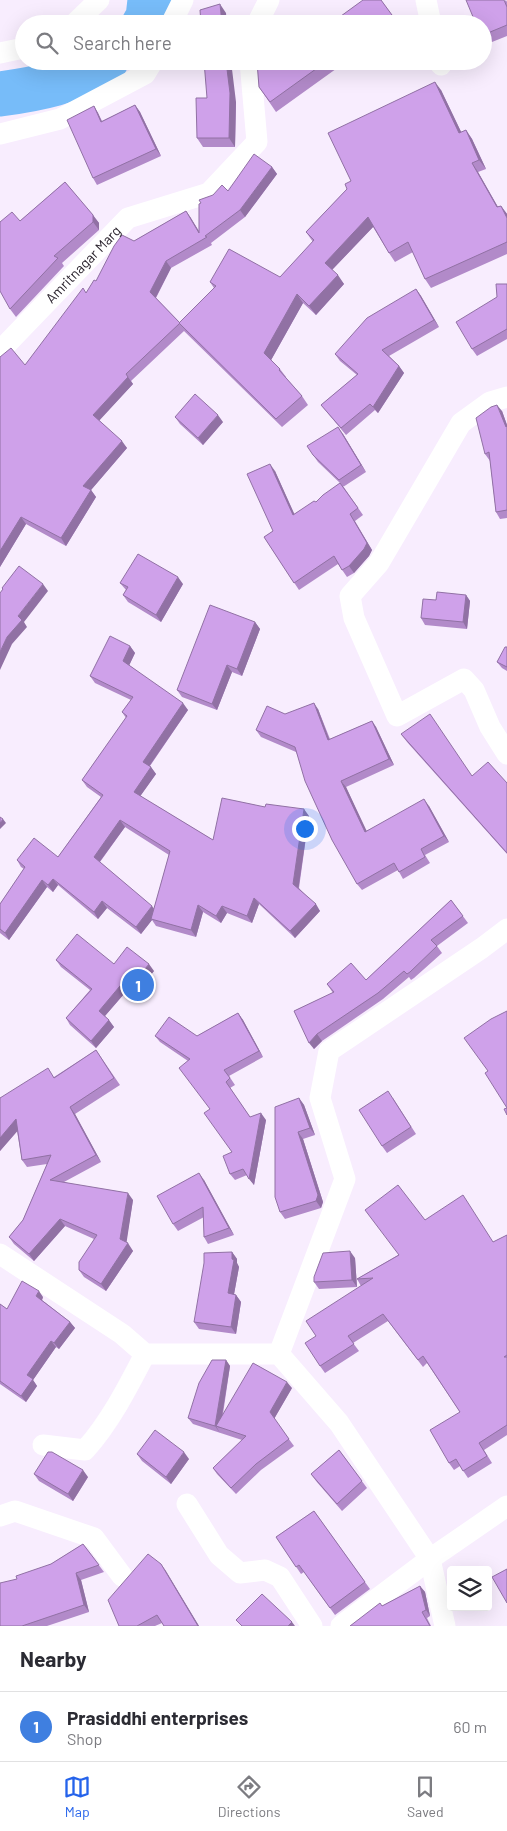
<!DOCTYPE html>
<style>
:root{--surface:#fff;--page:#f2f2f3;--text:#2b2b33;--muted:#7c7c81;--line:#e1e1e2;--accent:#2563eb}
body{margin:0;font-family:Barlow,sans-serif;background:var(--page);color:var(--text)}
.controls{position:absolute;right:15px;bottom:15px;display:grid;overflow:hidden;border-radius:5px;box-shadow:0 5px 20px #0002}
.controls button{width:45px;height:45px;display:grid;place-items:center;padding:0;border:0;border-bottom:1px solid var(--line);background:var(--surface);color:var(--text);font:25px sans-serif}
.you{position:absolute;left:304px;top:828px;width:18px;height:18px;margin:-12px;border:4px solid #fff;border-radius:50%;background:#1a73e8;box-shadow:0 0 0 8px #1a73e833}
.badge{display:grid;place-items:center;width:32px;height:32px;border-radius:50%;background:var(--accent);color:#fff;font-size:16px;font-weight:700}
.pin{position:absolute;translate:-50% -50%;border:2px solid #fff;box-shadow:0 1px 5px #0006}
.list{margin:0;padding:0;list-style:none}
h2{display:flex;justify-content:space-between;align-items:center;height:65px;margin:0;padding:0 20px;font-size:21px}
h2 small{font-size:16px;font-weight:400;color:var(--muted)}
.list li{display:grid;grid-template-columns:32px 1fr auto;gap:15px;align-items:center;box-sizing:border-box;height:70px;padding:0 20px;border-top:1px solid var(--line)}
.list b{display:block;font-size:19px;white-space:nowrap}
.list p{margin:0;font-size:16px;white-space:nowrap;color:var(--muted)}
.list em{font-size:16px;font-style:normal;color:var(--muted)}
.icon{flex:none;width:28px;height:28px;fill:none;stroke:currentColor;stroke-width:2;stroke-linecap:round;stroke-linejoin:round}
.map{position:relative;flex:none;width:507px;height:1626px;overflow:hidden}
.search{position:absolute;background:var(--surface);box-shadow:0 5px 20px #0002;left:15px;right:15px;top:15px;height:55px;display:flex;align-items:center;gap:12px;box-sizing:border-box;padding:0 18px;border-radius:28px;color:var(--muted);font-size:19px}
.sheet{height:135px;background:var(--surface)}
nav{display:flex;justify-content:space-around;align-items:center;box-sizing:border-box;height:70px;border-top:1px solid var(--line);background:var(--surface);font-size:14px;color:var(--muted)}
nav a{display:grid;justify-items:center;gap:2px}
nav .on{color:var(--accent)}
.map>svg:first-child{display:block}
</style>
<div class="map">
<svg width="507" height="1626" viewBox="0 0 507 1626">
<rect width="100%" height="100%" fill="#f8edfe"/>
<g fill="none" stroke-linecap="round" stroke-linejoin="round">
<path stroke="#77bcf9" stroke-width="45" d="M 144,24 L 148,18 L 150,0
M 0,94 C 37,89 74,82 106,61"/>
<g stroke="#fff" stroke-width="21">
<path d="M 426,0 L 431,24"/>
<path d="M 74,24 L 99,0"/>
<path d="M 171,24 L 183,0"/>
<path d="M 257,24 L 269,0"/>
<path d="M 0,53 L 24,48"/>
<path d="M 440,61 L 441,65"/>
<path d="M 0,134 L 60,119 L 145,74 L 153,61"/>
<path id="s1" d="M 0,351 L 128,218 L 209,193 L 257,142 L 250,61"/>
<path d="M 507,397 L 490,402 L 461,423 L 379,563 L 350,596 L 354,618 L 397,716 L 464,679 L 474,690 L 490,727 L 507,754"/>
<path d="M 0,1254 L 122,1334 L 145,1354 L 279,1354 L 339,1423 L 430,1559 L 445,1626"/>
<path d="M 279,1354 L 345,1179 L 320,1098 L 329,1051 L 482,948 L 507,929"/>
<path d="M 43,1445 L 85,1450 C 110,1422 128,1387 145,1354"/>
<path d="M 187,1504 L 219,1555 L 240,1573 L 265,1570 L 280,1577 L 312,1626"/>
<path d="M 0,1516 L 15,1511 L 94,1538 L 122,1576"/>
<path d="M 341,1626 L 430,1559 L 507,1506"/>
</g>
</g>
<path fill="#b28ac9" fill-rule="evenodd" d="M 381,0 L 398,24 L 330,24 Z
M 506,0 L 507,2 L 507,36 L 487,44 L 483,39 L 483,24 Z
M 258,61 L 347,61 L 276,112 L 259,87 Z
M 441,90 L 461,132 L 466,130 L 472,139 L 486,169 L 478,172 L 498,207 L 501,206 L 507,214 L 507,254 L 431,288 L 425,279 L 413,252 L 395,262 L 389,253 L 373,227 L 332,270 L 344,284 L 316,315 L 303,303 L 271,360 L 280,369 L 286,377 L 286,378 L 302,396 L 308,405 L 282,427 L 184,331 L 131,381 L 133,384 L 99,420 L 127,448 L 91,490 L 96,497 L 66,546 L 26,524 L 0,567 L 0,357 L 25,365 L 96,281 L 134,241 L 186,211 L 199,231 L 228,191 L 272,167 L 277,174 L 245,217 L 211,243 L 212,245 L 171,268 L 156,298 L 180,323 L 214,288 L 210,282 L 280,277 L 313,242 L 306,232 L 347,189 L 351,181 Z
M 207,98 L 236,102 L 235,147 L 203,147 L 197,138 Z
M 135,105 L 140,112 L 161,156 L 97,185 L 93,178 L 94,106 L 98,113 L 102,121 Z
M 65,182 L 99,223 L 99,230 L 62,263 L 64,266 L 16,317 L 10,309 L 20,221 Z
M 507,284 L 507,339 L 477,356 L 472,349 L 497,297 Z
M 416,289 L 421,296 L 439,327 L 389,356 L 399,366 L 404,373 L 378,413 L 375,410 L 346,435 L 321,405 L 357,375 L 340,361 L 335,354 Z
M 502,411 L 507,425 L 507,518 L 500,519 L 496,512 L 490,461 L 485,454 Z
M 175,417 L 223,422 L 203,445 L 180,424 Z
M 343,434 L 366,472 L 343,487 L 343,486 L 363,515 L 355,521 L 372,550 L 369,556 L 354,573 L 347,577 L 338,564 L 299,590 L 264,537 L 273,531 L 275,471 L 294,514 L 316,502 L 340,483 L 318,462 L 313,455 Z
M 120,583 L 183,584 L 161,622 L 128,602 L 123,595 L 126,590 Z
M 466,595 L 470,601 L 467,629 L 425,625 L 421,618 L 436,600 Z
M 255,622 L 260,629 L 242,676 L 232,672 L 217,710 L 182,697 L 177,690 Z
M 130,646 L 135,653 L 129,665 L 188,710 L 150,766 L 156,774 L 140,796 L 213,840 L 309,816 L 299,888 L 320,911 L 295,938 L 259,904 L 252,923 L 227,913 L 221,923 L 203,912 L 196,937 L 156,926 L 152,920 L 141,934 L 107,908 L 98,919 L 58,885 L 53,892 L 47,887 L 9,940 L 0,933 L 0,904 L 24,869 L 21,867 L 17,860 L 58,857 L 101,797 L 87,787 L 82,780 L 126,718 L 122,712 L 131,700 L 95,683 L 90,676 ZM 125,827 L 169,855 L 154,909 L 100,862 Z
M 507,647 L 507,671 L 502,668 L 497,662 Z
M 318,709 L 330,739 L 372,721 L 376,727 L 394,765 L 346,787 L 366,831 L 429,806 L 449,842 L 425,855 L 430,863 L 403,879 L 398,870 L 362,890 L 357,884 L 296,752 L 261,737 L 256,730 L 285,714 Z
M 401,734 L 472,776 L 507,783 L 507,854 L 407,742 Z
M 451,900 L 468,923 L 437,946 L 442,953 L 414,978 L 411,980 L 409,977 L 383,999 L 322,1041 L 314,1049 L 294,1011 L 333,993 L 327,984 L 366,980 Z
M 56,960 L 114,964 L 154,971 L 136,992 L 130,987 L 105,1016 L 114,1027 L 96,1048 L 70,1025 L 66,1018 L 90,990 L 61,967 Z
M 238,1013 L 243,1020 L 263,1057 L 229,1076 L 235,1085 L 230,1088 L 250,1117 L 266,1120 L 254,1185 L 247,1175 L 235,1180 L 230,1174 L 232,1152 L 210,1109 L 188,1061 L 160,1042 L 155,1036 L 197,1036 Z
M 96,1050 L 120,1085 L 75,1114 L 101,1162 L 64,1182 L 133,1200 L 126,1242 L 133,1251 L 106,1291 L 84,1277 L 79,1270 L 94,1239 L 65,1226 L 34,1261 L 14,1244 L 9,1237 L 23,1220 L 47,1164 L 27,1167 L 22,1160 L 17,1131 L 0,1151 L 0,1098 L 54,1077 Z
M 299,1098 L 304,1105 L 315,1135 L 303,1139 L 323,1202 L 321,1208 L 285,1219 L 280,1212 Z
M 393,1098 L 416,1134 L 387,1153 L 382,1146 Z
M 204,1180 L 234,1235 L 208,1244 L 204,1237 L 204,1217 L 178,1231 L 173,1224 Z
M 425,1220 L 493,1242 L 507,1235 L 507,1435 L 484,1450 L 492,1463 L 468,1478 L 460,1466 L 454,1470 L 449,1463 L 460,1412 L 427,1363 L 423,1367 L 388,1321 L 353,1343 L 359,1351 L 325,1373 L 320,1366 L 316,1336 L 361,1286 L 357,1279 L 398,1255 Z
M 232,1252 L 237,1259 L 237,1263 L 239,1267 L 234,1294 L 236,1295 L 241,1302 L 236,1334 L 199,1329 L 194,1322 Z
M 355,1258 L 357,1287 L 319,1289 L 314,1282 Z
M 43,1297 L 42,1300 L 70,1322 L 75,1328 L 59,1349 L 56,1347 L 33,1380 L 37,1386 L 26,1402 L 0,1384 L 0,1304 L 7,1309 Z
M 226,1360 L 230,1366 L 223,1414 L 292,1388 L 274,1419 L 294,1446 L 261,1470 L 236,1494 L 217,1474 L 213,1468 L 242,1440 L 193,1424 L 188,1418 Z
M 339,1450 L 367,1488 L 342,1511 L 316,1481 L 311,1474 Z
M 137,1454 L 189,1459 L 171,1484 L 142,1461 Z
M 34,1474 L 88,1477 L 73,1501 L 39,1481 Z
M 314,1511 L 370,1589 L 335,1615 L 304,1572 L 301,1574 L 276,1537 Z
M 83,1544 L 104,1572 L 81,1580 L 89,1612 L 47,1626 L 0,1626 L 17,1579 L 51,1564 Z
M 161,1564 L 199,1626 L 164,1626 L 162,1623 L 155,1626 L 119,1626 Z
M 420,1586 L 425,1592 L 430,1616 L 427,1618 L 431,1626 L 350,1626 L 382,1606 Z"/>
<path fill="#9171a4" d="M 220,4 L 226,13 L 227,24 L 222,24 Z
M 226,61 L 231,61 L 236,102 L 235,147 L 229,138 Z
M 435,82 L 441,90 L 466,142 L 459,133 Z
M 135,105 L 140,112 L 161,156 L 156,149 Z
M 94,106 L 98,113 L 105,129 L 101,122 Z
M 466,130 L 472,139 L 486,169 L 479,160 Z
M 472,163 L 478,172 L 503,216 L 497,207 Z
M 272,167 L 277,174 L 245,217 L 240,210 Z
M 501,206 L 507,214 L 507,218 Z
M 186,211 L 191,218 L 204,240 L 199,233 Z
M 93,215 L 99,223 L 99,230 L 93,222 Z
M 368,217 L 374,226 L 331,271 L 325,263 Z
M 166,261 L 171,268 L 155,299 L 150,292 Z
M 338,275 L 344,284 L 316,315 L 309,306 Z
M 416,289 L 421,296 L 439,327 L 434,320 Z
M 297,294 L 303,303 L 270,362 L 264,353 Z
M 399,366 L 404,373 L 378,413 L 373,407 Z
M 128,377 L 133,384 L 98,422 L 93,415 Z
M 497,405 L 502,411 L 507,425 L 507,429 Z
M 218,415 L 223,422 L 203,445 L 198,438 Z
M 338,427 L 343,434 L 366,472 L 361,465 Z
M 122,441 L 127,448 L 91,490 L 96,497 L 66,546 L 61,538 L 83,486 Z
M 270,464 L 275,471 L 298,522 L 293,515 Z
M 350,514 L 372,550 L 369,556 L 354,573 L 349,566 Z
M 21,517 L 26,524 L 0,567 L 0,551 Z
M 178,577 L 183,584 L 161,622 L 156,615 Z
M 43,584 L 48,591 L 24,622 L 27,627 L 12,644 L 0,670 L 0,652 L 7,637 L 18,616 Z
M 466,595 L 470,601 L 467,629 L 463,622 Z
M 255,622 L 260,629 L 242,676 L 237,669 Z
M 130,646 L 135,653 L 128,668 L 123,661 Z
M 227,665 L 232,672 L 217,710 L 212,704 Z
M 183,703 L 188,710 L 148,768 L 143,762 Z
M 314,703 L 318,709 L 332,747 L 328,740 Z
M 372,721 L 376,727 L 394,765 L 389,759 Z
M 151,767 L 156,774 L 139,798 L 134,792 Z
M 341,781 L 346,787 L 370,838 L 365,832 Z
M 424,799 L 429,806 L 449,842 L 444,836 Z
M 304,809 L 309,816 L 298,891 L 293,884 Z
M 3,819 L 6,823 L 0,829 L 0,823 Z
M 120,820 L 125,827 L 98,864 L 94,857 Z
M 53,879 L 58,885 L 53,892 L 48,885 Z
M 42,880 L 47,887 L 9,940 L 5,933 Z
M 254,898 L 259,904 L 252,923 L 247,916 Z
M 102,901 L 107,908 L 98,919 L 94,912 Z
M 316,904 L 320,911 L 295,938 L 290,931 Z
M 198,905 L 203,912 L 196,937 L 191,930 Z
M 152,906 L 157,913 L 151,919 L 152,920 L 141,934 L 136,927 Z
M 222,906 L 227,913 L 221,923 L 216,916 Z
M 149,964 L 154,971 L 136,992 L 132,985 Z
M 125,980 L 130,987 L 104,1017 L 99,1011 Z
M 238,1013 L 243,1020 L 263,1057 L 259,1051 Z
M 109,1020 L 114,1027 L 96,1048 L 91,1041 Z
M 317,1034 L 322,1041 L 314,1049 L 309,1043 Z
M 299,1098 L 304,1105 L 315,1135 L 310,1128 Z
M 70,1107 L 75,1114 L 101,1162 L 96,1155 Z
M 261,1113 L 266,1120 L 254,1185 L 249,1179 Z
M 16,1119 L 21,1127 L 0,1151 L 0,1138 Z
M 298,1132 L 303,1139 L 323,1202 L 321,1208 L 316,1201 Z
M 199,1173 L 204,1180 L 234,1235 L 229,1228 Z
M 128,1193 L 133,1200 L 126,1246 L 120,1239 Z
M 60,1219 L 65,1226 L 34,1261 L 29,1254 Z
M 128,1243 L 133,1251 L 106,1291 L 101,1284 Z
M 350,1251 L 355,1258 L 357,1287 L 352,1280 Z
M 232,1252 L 237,1259 L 237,1263 L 239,1267 L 233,1300 L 228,1293 L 232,1259 Z
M 39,1291 L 43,1297 L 41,1303 L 36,1296 Z
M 236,1295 L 241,1302 L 236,1334 L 231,1327 Z
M 70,1322 L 75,1328 L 59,1349 L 54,1343 Z
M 51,1341 L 56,1347 L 33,1380 L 37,1386 L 26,1402 L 21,1396 L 27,1375 Z
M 226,1360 L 230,1366 L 220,1428 L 216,1426 L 220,1433 L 215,1426 Z
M 287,1382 L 292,1388 L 274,1419 L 270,1412 Z
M 184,1452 L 189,1459 L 171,1484 L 166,1477 Z
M 83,1470 L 88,1477 L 73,1501 L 68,1494 Z
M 161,1564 L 166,1571 L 199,1626 L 198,1626 Z
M 76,1573 L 81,1580 L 89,1612 L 84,1605 Z
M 420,1586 L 425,1592 L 430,1616 L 426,1610 Z
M 292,1622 L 295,1626 L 288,1626 Z"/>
<path fill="#cfa1ea" stroke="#9171a4" d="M 363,0 L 381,0 L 392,15 L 379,24 L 330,24 Z
M 466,0 L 504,0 L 507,7 L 507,25 L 483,35 L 483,24 L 476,24 Z
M 220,4 L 222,24 L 201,24 L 200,10 Z
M 204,61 L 226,61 L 230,93 L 229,138 L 197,138 L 196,98 L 207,98 Z
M 258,61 L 327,61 L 270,102 L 259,87 L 257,62 Z
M 435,82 L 459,133 L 466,130 L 479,160 L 472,163 L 497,207 L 501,206 L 507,218 L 507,242 L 425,279 L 408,242 L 389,253 L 368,217 L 325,263 L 338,275 L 309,306 L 297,294 L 264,353 L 280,369 L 279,370 L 302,396 L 276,419 L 179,323 L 216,286 L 210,282 L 229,249 L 280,277 L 314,240 L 306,232 L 347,189 L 345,184 L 351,181 L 328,133 Z
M 135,105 L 156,149 L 93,178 L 67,120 L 94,106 L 101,122 Z
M 254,154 L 272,167 L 240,210 L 205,236 L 207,237 L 166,261 L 150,292 L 180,323 L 126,374 L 128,377 L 93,415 L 122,441 L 83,486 L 91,490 L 61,538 L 21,517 L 0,551 L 0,357 L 11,348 L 25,365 L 83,288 L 86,293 L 94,280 L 96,281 L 114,246 L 122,235 L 134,241 L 186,211 L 199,233 L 199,204 L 201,203 L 199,200 L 213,195 L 222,185 L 228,191 Z
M 65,182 L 93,215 L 93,222 L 54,256 L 58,258 L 10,309 L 0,291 L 0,222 L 12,212 L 20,221 Z
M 496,284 L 507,284 L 507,329 L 472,349 L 456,322 L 497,297 Z
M 416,289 L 434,320 L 382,350 L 399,366 L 373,407 L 370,404 L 341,428 L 321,405 L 358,374 L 335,354 L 367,318 Z
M 195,394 L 218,415 L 198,438 L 175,417 Z
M 497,405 L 506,427 L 507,426 L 507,510 L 496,512 L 489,452 L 485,454 L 476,418 L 491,407 Z
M 338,427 L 361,465 L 339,480 L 313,455 L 307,446 Z
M 270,464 L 293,515 L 314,501 L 316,502 L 323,495 L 340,483 L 358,508 L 350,514 L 367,543 L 364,549 L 349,566 L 342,570 L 334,556 L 294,583 L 264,537 L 273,531 L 247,474 Z
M 138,554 L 178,577 L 156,615 L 123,595 L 128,587 L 120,583 Z
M 19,566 L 43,584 L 18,616 L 22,620 L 7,637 L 0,652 L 0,593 L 3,589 L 2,588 Z
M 437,592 L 466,595 L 463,622 L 421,618 L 423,599 L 436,600 Z
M 210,605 L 255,622 L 237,669 L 227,665 L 212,704 L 177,690 Z
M 110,636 L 130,646 L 123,661 L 183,703 L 143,762 L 151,767 L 134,792 L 213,840 L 222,798 L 265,807 L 266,804 L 304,809 L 293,884 L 316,904 L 290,931 L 254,898 L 247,916 L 222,906 L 216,916 L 198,905 L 191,930 L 151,919 L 170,851 L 120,820 L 94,857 L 152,906 L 136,927 L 102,901 L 94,912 L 53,879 L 48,885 L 42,880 L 5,933 L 0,929 L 0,904 L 25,867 L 17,860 L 34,838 L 58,857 L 103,795 L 82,780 L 127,716 L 122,712 L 133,697 L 90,676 Z
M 505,647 L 507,647 L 507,667 L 497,662 Z
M 314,703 L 328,740 L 372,721 L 389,759 L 341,781 L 365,832 L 424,799 L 444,836 L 421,849 L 425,857 L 399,872 L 394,863 L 357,884 L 332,840 L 305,781 L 295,747 L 256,730 L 267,706 L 285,714 Z
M 430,714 L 472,776 L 488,762 L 507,783 L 507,853 L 401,734 Z
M 0,817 L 3,819 L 0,823 Z
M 451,900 L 463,916 L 431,940 L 437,946 L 410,972 L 407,974 L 404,971 L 378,993 L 317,1034 L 309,1043 L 294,1011 L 334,992 L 327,984 L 351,963 L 366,980 Z
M 77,934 L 114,964 L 127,947 L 149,964 L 132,985 L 125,980 L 99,1011 L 109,1020 L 91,1041 L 66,1018 L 92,989 L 56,960 Z
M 507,1011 L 507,1115 L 504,1109 L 507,1108 L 485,1073 L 488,1071 L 464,1038 L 491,1019 Z
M 238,1013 L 259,1051 L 224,1070 L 230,1078 L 226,1082 L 250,1117 L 261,1113 L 249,1179 L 243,1169 L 230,1174 L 223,1156 L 232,1152 L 204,1113 L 210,1109 L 179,1068 L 190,1059 L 155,1036 L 169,1017 L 197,1036 Z
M 96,1050 L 114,1078 L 70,1107 L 96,1155 L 50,1180 L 128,1193 L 120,1239 L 128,1243 L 101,1284 L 79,1270 L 79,1262 L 97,1235 L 60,1219 L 29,1254 L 9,1237 L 23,1220 L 51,1155 L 22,1160 L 16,1119 L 0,1138 L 0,1098 L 48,1068 L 54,1078 Z
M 388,1091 L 411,1127 L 382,1146 L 359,1110 Z
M 299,1098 L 310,1128 L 298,1132 L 318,1195 L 316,1201 L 280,1212 L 275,1197 L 275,1107 Z
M 199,1173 L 229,1228 L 204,1237 L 203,1207 L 173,1224 L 157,1196 Z
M 398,1185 L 425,1220 L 463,1195 L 493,1242 L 507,1235 L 507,1355 L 504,1357 L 507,1357 L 507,1425 L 479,1443 L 487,1456 L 463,1471 L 456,1459 L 449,1463 L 430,1430 L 460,1412 L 423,1356 L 418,1360 L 383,1314 L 348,1336 L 354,1344 L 320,1366 L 305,1343 L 316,1336 L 306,1321 L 373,1278 L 357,1279 L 399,1255 L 365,1210 Z
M 350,1251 L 352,1280 L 314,1282 L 314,1277 L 323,1253 Z
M 232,1252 L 232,1259 L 234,1260 L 228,1293 L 236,1295 L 231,1327 L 194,1322 L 204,1263 L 204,1253 Z
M 22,1281 L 39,1291 L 36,1296 L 70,1322 L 54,1343 L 51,1341 L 27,1375 L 33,1379 L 21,1396 L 0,1381 L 0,1304 L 7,1309 Z
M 212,1360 L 226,1360 L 215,1426 L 188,1418 L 199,1383 Z
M 253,1363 L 287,1382 L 270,1412 L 289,1439 L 256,1464 L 231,1488 L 213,1468 L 246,1436 L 216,1426 Z
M 155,1430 L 184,1452 L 166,1477 L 137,1454 Z
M 339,1450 L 362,1481 L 337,1504 L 311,1474 Z
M 48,1452 L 52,1452 L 83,1470 L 68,1494 L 34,1474 Z
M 314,1511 L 365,1582 L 330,1608 L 299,1565 L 296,1567 L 276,1537 Z
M 83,1544 L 99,1565 L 76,1573 L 84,1605 L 22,1626 L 0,1626 L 0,1583 L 17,1579 L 16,1576 L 51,1564 Z
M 148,1554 L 161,1564 L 198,1626 L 164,1626 L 157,1615 L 137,1626 L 119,1626 L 108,1600 Z
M 507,1569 L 507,1603 L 492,1577 Z
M 420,1586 L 426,1610 L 422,1612 L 430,1626 L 350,1626 L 380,1603 L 382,1606 Z
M 262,1594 L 292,1622 L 288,1626 L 242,1626 L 236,1620 Z"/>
<g text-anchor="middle" stroke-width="4.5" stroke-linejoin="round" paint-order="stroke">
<g font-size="14" fill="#28212b" stroke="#f8edfe">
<text dy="5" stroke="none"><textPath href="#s1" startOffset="120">Amritnagar Marg</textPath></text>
</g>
</g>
</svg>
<div class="controls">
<button><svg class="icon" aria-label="layers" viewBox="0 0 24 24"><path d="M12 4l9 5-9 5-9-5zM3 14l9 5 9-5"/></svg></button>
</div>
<div class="you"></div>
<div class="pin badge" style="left:138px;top:985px;background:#3f7fe0">1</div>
<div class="search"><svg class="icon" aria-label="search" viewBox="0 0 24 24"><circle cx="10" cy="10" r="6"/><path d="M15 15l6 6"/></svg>Search here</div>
</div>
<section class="sheet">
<h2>Nearby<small></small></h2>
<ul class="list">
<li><span class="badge" style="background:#3f7fe0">1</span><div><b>Prasiddhi enterprises</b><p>Shop</p></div><em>60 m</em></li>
</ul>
</section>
<nav>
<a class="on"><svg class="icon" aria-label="map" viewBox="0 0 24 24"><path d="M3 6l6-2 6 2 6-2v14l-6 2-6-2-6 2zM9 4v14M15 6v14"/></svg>Map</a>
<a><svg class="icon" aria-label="directions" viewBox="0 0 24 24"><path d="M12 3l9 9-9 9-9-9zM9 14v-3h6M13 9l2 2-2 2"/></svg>Directions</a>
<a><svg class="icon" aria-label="saved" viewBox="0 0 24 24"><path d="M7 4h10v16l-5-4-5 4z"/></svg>Saved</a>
</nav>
